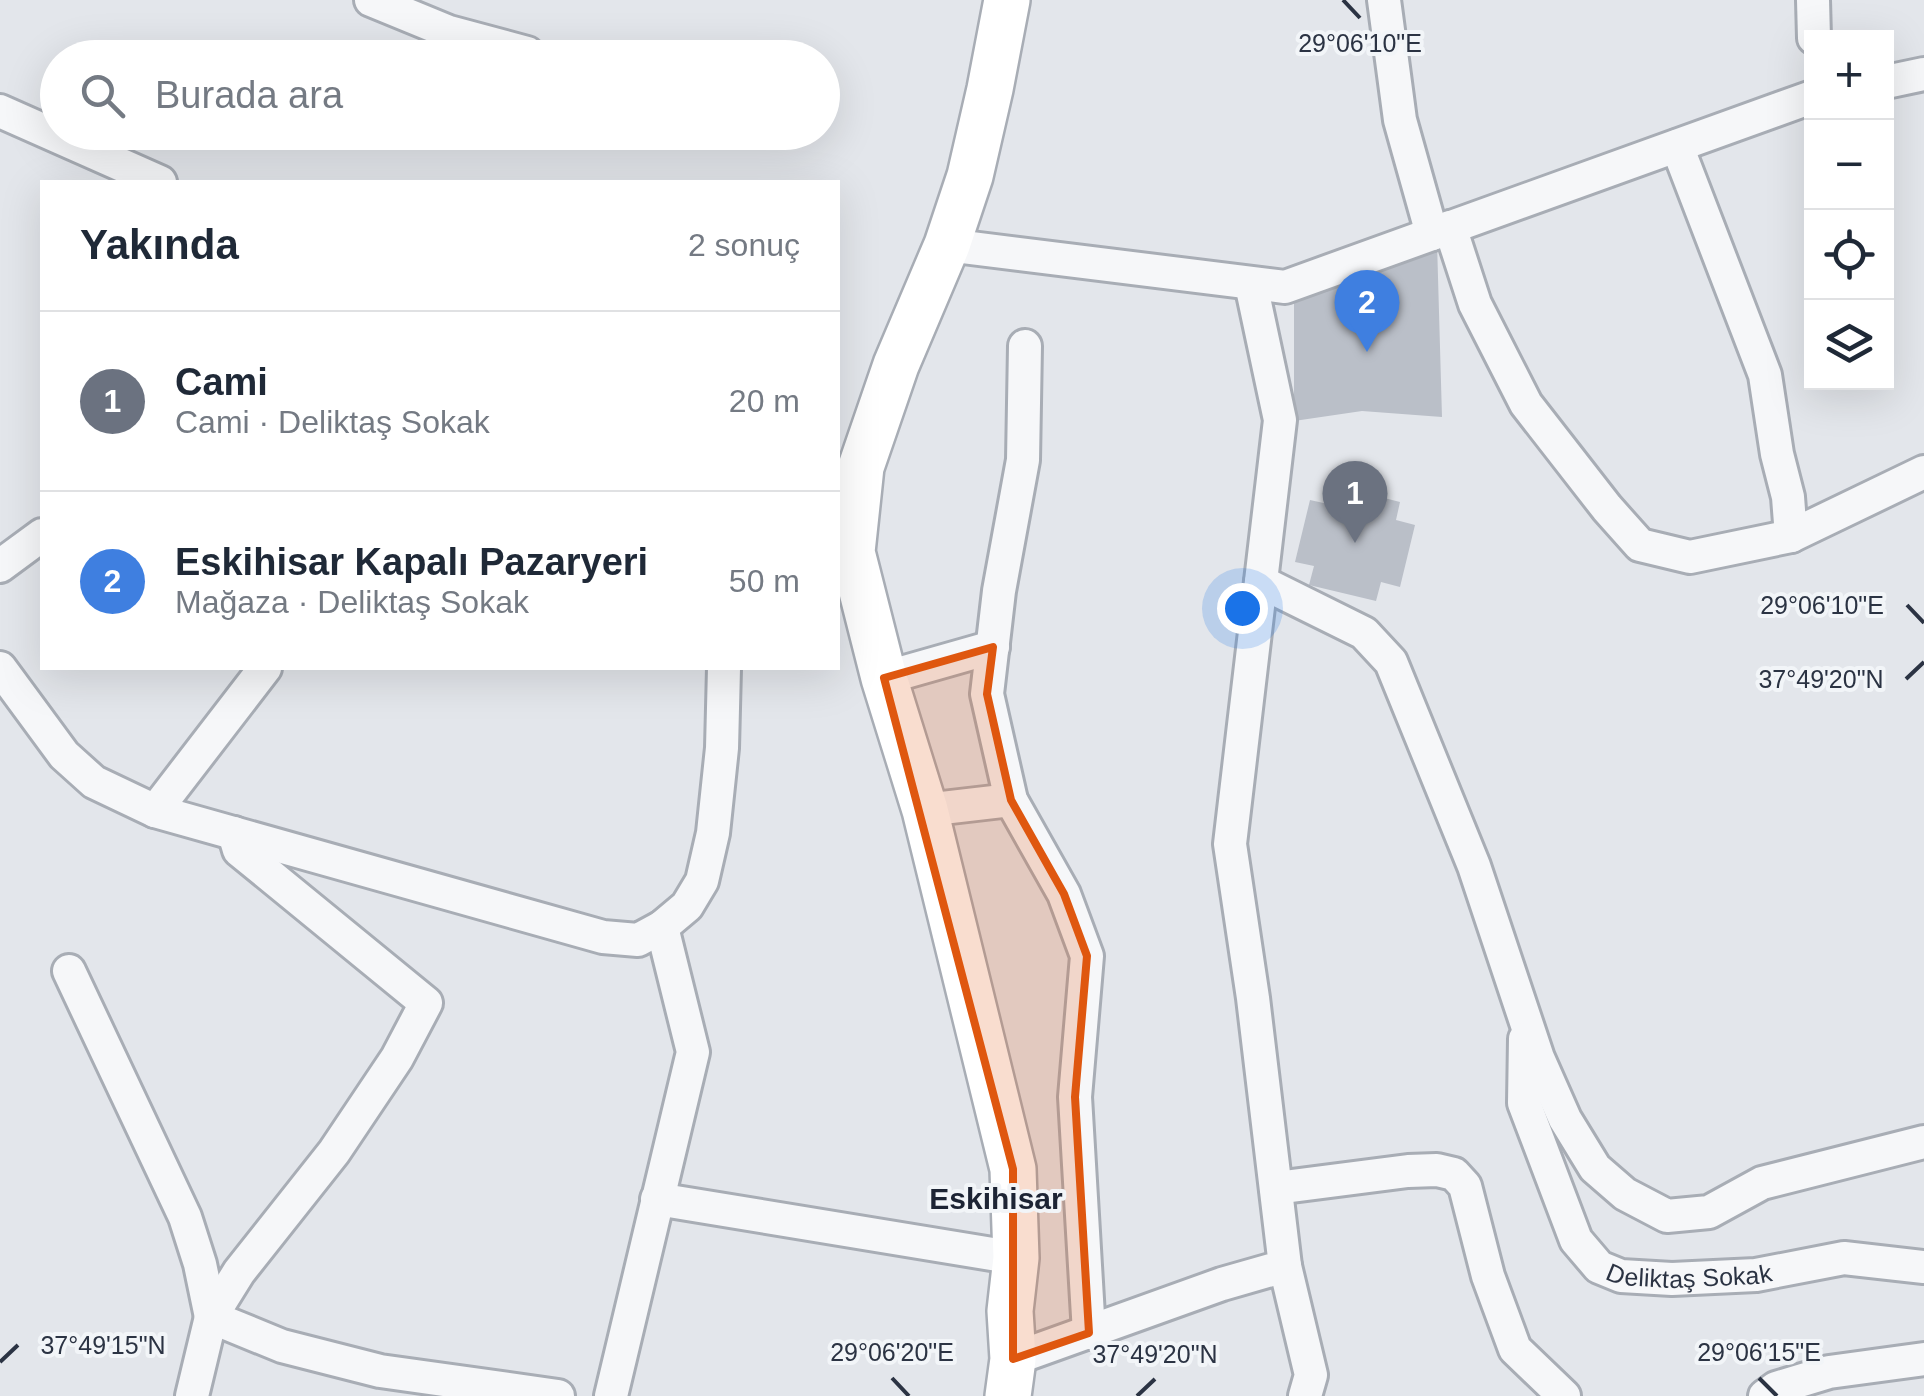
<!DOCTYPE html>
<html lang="tr">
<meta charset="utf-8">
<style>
:root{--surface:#fff;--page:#f6f6f7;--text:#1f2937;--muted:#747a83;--line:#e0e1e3;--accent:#ea580c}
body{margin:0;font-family:Arial,sans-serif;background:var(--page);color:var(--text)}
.controls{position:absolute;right:30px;top:30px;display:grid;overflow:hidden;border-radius:0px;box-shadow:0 10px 40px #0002}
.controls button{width:90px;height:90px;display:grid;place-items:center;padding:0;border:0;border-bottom:2px solid var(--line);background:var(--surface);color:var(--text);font:50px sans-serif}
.you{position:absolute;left:1242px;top:608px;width:35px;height:35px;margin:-25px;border:8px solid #fff;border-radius:50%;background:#1a73e8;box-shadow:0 0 0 15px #1a73e833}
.badge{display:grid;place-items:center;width:65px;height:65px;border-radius:50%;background:var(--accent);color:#fff;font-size:32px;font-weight:700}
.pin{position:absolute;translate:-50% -82px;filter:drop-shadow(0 2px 5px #0008)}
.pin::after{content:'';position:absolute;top:52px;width:35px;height:30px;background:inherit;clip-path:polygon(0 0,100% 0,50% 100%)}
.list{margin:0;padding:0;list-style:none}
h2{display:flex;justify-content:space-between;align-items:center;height:130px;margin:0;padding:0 40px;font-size:42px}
h2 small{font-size:32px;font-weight:400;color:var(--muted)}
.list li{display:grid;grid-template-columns:65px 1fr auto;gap:30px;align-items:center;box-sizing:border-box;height:180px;padding:0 40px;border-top:2px solid var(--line)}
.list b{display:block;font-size:38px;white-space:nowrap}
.list p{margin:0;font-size:32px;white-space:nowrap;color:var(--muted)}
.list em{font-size:32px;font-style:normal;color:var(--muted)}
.icon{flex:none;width:55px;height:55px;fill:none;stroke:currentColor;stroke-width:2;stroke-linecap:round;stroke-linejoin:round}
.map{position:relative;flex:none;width:1924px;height:1396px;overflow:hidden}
.search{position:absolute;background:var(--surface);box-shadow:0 10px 40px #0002;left:40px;top:40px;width:800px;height:110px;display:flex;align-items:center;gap:25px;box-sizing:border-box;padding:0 35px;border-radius:55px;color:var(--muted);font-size:38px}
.panel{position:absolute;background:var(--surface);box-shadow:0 10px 40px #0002;left:40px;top:180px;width:800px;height:490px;border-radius:0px}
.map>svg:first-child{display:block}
</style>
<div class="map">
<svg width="1924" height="1396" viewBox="0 0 1924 1396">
<rect width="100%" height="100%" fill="#e3e6eb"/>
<path fill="#babfc8" d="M 1437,242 L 1442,417 L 1362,411 L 1294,421 L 1294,293 Z
M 1333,485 L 1400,502 L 1396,520 L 1415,525 L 1400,587 L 1381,582 L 1376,601 L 1309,585 L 1314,566 L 1295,562 L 1310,500 L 1328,504 Z"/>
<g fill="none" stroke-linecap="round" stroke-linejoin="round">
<defs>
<g id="street">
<path d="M 371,0 L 449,32 L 527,53"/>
<path d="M 1384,0 L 1400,120 L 1432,234"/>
<path d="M 1813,0 L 1814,38"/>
<path d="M 1886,82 L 1924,74"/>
<path d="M 0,111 L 160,182"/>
<path d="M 1677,146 L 1765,375 L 1777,454 L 1788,497 L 1791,536"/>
<path d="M 1450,227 L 1475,304 L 1526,404 L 1607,508 L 1640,545 L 1690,557 L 1791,536 L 1924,472"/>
<path d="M 947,245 L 1285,287 L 1812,97"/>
<path d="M 1025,346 L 1023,460 L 999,591 L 987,694 L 1011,800 L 1064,894 L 1087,956 L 1075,1097 L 1089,1333"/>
<path d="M 0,566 L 42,535"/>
<path d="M 1261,582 L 1364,633 L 1391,662 L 1474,866 L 1538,1058 L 1565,1119 L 1595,1168 L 1625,1194 L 1667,1216 L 1709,1212 L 1762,1183 L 1924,1142"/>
<path d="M 0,668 L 64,755 L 94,782 L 155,811 L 603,937 L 638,940 L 662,927 L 687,906 L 702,881 L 713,833 L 722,748 L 724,668"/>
<path d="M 884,678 L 993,647"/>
<path d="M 925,810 L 1011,800"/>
<path d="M 155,811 L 265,668"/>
<path d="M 69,971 L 185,1217 L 200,1264 L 211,1317 L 282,1346 L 380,1371 L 558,1396"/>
<path id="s1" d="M 1525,1039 L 1524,1103 L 1576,1240 L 1599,1267 L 1621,1276 L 1672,1279 L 1756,1275 L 1844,1258 L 1924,1267"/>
<path d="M 1276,1188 L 1408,1171 L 1437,1170 L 1454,1174 L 1465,1186 L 1488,1276 L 1515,1349 L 1564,1396"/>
<path d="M 657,1199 L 1016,1258"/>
<path d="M 1285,1266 L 1311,1375 L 1305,1396"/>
<path d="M 1013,1359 L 1222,1284 L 1285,1266 L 1253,998 L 1230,844 L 1280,420 L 1251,284"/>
<path d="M 192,1396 L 211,1317 L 239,1272 L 334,1152 L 397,1058 L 426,1003 L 239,850 L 234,833"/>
<path d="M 611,1396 L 693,1052 L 662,927"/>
<path d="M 1765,1396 L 1776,1388 L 1829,1372 L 1924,1359"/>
</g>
<path id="secondary" d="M 1007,0 L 990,89 L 970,176 L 947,245 L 896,365 L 861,467 L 852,552 L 884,678 L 925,810 L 1013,1169 L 1016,1258 L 1010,1311 L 1013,1359 L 1008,1396"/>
</defs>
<use href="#street" stroke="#a8adb5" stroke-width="38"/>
<use href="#secondary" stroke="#a8adb5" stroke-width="50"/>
<use href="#street" stroke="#f6f7f9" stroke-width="32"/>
<use href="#secondary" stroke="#fff" stroke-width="45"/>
</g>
<path fill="#df570f" fill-opacity="0.2" stroke="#df570f" stroke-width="8" stroke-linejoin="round" d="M 993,647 L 987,694 L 1011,800 L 1064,894 L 1087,956 L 1075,1097 L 1089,1333 L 1013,1359 L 1013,1169 L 884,678 Z"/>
<path fill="none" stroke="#2b3343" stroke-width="4" d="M 1343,0 L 1360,18M 1907,605 L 1924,623M 1906,679 L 1924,662M 0,1362 L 18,1345M 892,1378 L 909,1396M 1759,1378 L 1777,1396M 1137,1396 L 1155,1379"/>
<g text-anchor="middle" stroke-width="8" stroke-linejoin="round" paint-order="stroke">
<g font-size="25" fill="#2b3343" stroke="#f2f5f8">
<text dy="9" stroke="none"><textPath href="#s1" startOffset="338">Deliktaş Sokak</textPath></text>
</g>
<g font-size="30" font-weight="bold" fill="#1d2434" stroke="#f2f5f8">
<text x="996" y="1209">Eskihisar</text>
</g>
</g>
<g font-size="25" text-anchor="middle" fill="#2b3343" stroke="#f2f5f8" stroke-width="8" stroke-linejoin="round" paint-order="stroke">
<text x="1360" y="52">29°06'10"E</text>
<text x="1822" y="614">29°06'10"E</text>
<text x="1821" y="688">37°49'20"N</text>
<text x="103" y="1354">37°49'15"N</text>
<text x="892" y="1361">29°06'20"E</text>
<text x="1759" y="1361">29°06'15"E</text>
<text x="1155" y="1363">37°49'20"N</text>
</g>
</svg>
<div class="controls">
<button>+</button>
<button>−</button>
<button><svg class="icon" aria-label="locate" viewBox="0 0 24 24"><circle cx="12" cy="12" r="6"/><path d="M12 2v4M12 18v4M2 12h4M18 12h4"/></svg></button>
<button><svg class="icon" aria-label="layers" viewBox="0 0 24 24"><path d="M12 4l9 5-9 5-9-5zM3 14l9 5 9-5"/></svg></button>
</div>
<div class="you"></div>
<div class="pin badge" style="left:1355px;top:543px;background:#6b7280">1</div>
<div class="pin badge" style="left:1367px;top:352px;background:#3f7fe0">2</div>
<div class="search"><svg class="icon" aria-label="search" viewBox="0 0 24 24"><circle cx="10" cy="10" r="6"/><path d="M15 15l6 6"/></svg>Burada ara</div>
<section class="panel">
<h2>Yakında<small>2 sonuç</small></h2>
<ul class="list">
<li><span class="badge" style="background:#6b7280">1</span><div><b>Cami</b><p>Cami · Deliktaş Sokak</p></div><em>20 m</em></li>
<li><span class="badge" style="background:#3f7fe0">2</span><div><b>Eskihisar Kapalı Pazaryeri</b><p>Mağaza · Deliktaş Sokak</p></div><em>50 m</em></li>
</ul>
</section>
</div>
